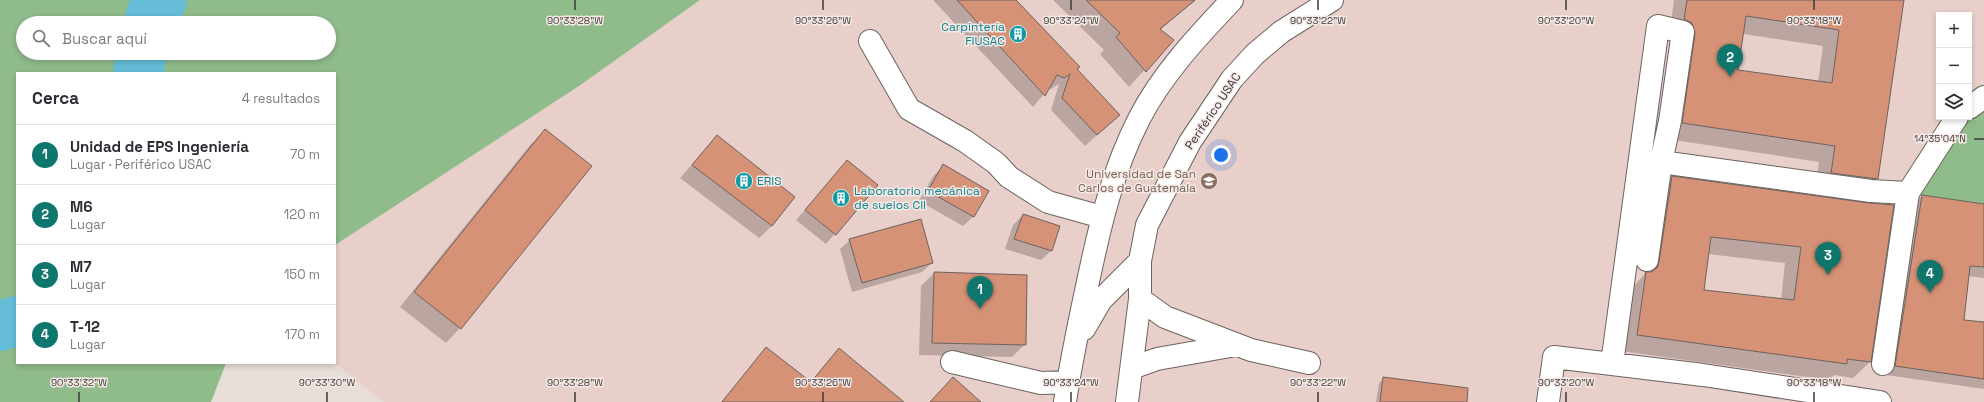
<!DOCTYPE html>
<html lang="es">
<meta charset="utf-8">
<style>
:root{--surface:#fff;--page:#f2f2f3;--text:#2b2b33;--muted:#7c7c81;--line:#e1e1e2;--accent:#0f766e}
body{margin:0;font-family:"Space Grotesk",sans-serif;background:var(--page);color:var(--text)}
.controls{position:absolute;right:12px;top:12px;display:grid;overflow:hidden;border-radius:0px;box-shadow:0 2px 6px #0003}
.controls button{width:36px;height:36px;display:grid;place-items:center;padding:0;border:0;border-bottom:1px solid var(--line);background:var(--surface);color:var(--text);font:20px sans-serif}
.you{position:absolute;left:1221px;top:155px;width:14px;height:14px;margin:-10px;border:3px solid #fff;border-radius:50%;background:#1a73e8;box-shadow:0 0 0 6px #1a73e833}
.badge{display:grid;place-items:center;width:26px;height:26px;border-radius:50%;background:var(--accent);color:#fff;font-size:13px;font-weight:700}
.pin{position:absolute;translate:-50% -33px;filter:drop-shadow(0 1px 2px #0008)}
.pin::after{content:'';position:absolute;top:21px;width:14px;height:12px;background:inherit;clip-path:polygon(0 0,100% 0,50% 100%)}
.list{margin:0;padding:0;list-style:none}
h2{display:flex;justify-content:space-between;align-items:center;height:52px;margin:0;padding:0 16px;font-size:17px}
h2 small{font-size:13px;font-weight:400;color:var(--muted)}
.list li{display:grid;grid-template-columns:26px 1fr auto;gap:12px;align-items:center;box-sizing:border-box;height:60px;padding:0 16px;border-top:1px solid var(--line)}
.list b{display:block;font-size:15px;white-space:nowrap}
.list p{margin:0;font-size:13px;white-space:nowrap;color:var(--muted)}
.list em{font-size:13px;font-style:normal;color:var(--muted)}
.icon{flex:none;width:22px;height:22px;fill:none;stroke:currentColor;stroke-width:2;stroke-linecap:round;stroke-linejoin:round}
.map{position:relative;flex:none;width:1984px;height:402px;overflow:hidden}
.search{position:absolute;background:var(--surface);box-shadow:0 2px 6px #0003;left:16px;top:16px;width:320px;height:44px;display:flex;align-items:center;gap:10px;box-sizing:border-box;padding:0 14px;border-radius:22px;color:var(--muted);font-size:15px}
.panel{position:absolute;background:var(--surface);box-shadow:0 2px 6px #0003;left:16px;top:72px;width:320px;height:292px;border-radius:0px}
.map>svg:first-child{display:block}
</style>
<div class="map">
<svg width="1984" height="402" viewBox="0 0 1984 402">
<rect width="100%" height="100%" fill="#e7ddd9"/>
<path fill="#e9cfca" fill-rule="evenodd" d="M 700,0 L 1984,0 L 1984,402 L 384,402 L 334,363 L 335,363 L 335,245 L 579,86 ZM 1939,15 L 1969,15 L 1969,117 L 1939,117 Z"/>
<path fill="#90bb8b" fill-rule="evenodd" d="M 0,0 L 700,0 L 579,86 L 335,245 L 335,73 L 17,73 L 17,363 L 226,363 L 211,402 L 0,402 ZM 23,23 L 329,23 L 329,53 L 23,53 Z
M 1984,97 L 1984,204 L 1908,193 Z"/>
<path fill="#0003" fill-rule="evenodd" d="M 933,0 L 1015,0 L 1076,69 L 1107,126 L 1085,146 L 1051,110 L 1059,84 L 1051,89 L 1049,88 L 1033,107 Z
M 1053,0 L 1196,0 L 1160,30 L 1172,40 L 1129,87 L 1100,54 L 1104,50 Z
M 1674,0 L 1903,0 L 1877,178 L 1861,195 L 1815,189 L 1819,162 L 1667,139 L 1679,51 L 1669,36 ZM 1743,34 L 1823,46 L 1818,82 L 1737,71 Z
M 545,130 L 460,328 L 446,343 L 400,307 L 530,145 Z
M 717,136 L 772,226 L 759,238 L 680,178 Z
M 847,162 L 876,186 L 826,244 L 796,220 Z
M 944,166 L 988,191 L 973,217 L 963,226 L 919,201 L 934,175 Z
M 1672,177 L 1869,204 L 1870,362 L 1853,378 L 1834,375 L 1829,380 L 1621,351 L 1630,290 L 1644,275 L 1656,193 ZM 1708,254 L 1785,263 L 1781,300 L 1703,291 Z
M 1922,196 L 1984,205 L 1984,278 L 1968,276 L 1962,320 L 1984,323 L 1984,389 L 1886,375 L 1912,206 Z
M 1023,215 L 1059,227 L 1051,251 L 1041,260 L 1005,249 L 1013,225 Z
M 850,240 L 932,263 L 922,272 L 852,292 L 840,249 Z
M 934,273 L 1026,276 L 1025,344 L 1012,357 L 919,355 L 921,286 Z
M 766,348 L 810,383 L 903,402 L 721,402 Z
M 1384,378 L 1429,402 L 1376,402 L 1379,383 Z"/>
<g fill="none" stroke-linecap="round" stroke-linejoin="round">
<path stroke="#66bdd7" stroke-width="50" d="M 149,23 L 152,12 L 162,0
M 138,73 L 142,53
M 0,326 L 17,321"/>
</g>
<path fill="#d69276" stroke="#6b635f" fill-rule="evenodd" d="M 957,0 L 1016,0 L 1080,67 L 1077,69 L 1120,115 L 1097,135 L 1062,98 L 1070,74 L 1064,78 L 1057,75 L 1045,96 Z
M 1086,0 L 1195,0 L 1160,29 L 1174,40 L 1146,72 L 1116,37 L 1120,33 Z
M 1687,0 L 1904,0 L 1878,179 L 1831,173 L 1835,146 L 1682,123 L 1695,34 L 1692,23 L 1684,19 ZM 1746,16 L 1839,30 L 1832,83 L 1738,70 Z
M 545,129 L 592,166 L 461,329 L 414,292 Z
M 717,135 L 795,197 L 772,226 L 692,165 Z
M 847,160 L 878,185 L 836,235 L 805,210 Z
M 943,164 L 989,191 L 974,217 L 928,191 Z
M 1672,176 L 1869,203 L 1894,205 L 1871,362 L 1847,359 L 1847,364 L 1637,335 L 1646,272 L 1651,272 L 1657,268 L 1659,262 ZM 1711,237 L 1801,247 L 1794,300 L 1704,290 Z
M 1922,195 L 1984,204 L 1984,267 L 1970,266 L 1964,320 L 1984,322 L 1984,379 L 1895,366 Z
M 1023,214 L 1060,226 L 1052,251 L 1014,239 Z
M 921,219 L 933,263 L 862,283 L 849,239 Z
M 934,272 L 1027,275 L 1026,345 L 932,343 Z
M 766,347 L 811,382 L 839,348 L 904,402 L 722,402 Z
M 953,377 L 981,402 L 930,402 Z
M 1383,377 L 1468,388 L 1467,402 L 1380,402 Z"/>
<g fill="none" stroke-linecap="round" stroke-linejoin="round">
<defs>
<path id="minor" d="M 870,41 L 909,109 L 965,141 L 996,163 L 1009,177 L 1048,202 L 1102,217
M 1969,108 L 1984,97
M 1661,162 L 1871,191 L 1908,193
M 1140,299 L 1165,317 L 1251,350 L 1309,363
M 1084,329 L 1101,300 L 1140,261
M 952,362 L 1041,383 L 1068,382
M 1612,364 L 1658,26 L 1683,32 L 1670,121 L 1661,162 L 1647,260
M 1883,364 L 1908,193 L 1957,117
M 1132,368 L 1157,359 L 1236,345
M 1065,402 C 1071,360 1080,319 1089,277 C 1101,221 1113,170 1139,119 C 1162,74 1198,36 1232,0
M 1127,402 L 1140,299 L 1140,261 L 1147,225 L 1190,142 L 1232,79 L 1255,54 L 1281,32 L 1332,0
M 1548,402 L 1554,357 L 1703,375 L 1880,402"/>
</defs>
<use href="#minor" stroke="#6b635f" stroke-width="24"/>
<use href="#minor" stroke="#fff" stroke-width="22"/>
</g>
<path fill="none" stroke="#3e3a39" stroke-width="1.5" d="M 575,0 L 575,10M 823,0 L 823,10M 1071,0 L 1071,10M 1318,0 L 1318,10M 1566,0 L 1566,10M 1814,0 L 1814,10M 1974,139 L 1984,139M 79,392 L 79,402M 327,392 L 327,402M 575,392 L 575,402M 823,392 L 823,402M 1071,392 L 1071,402M 1318,392 L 1318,402M 1566,392 L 1566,402M 1814,392 L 1814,402"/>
<defs>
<symbol id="building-disc" viewBox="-11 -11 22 22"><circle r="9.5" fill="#0f9aa8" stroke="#f5eae6"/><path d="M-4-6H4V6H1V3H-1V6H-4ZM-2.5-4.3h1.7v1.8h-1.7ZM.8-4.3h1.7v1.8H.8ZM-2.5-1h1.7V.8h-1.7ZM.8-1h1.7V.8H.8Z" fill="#fff"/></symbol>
<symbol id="university-disc" viewBox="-11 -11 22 22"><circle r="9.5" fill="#8d6e63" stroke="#f5eae6"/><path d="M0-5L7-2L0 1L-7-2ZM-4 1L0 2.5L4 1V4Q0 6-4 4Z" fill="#fff"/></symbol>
</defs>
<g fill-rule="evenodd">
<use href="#building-disc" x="1008" y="24" width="20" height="20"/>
<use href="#building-disc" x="734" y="171" width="20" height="20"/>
<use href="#university-disc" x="1199" y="171" width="20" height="20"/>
<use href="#building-disc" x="831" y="188" width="20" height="20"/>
</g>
<g text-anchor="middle" stroke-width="3" stroke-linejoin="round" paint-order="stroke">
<g font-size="12" fill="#0d838f" stroke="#f5eae6" text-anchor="start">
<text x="1005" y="31" text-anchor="end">Carpintería<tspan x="1005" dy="14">FIUSAC</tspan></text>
<text x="757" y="185">ERIS</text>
<text x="854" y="195">Laboratorio mecánica<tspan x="854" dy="14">de suelos CII</tspan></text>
</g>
<g font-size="12" fill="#3e3a39" stroke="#f5eae6">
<text transform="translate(1213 111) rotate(-56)" y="4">Periférico USAC</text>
</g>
<g font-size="12" fill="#785e54" stroke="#f5eae6" text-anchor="end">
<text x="1196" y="178">Universidad de San<tspan x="1196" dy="14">Carlos de Guatemala</tspan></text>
</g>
</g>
<g font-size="10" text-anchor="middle" fill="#3e3a39" stroke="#f5eae6" stroke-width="3" stroke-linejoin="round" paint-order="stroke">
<text x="575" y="24">90°33'28"W</text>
<text x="823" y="24">90°33'26"W</text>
<text x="1071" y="24">90°33'24"W</text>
<text x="1318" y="24">90°33'22"W</text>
<text x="1566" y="24">90°33'20"W</text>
<text x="1814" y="24">90°33'18"W</text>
<text x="1940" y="142">14°35'04"N</text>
<text x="79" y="386">90°33'32"W</text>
<text x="327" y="386">90°33'30"W</text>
<text x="575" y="386">90°33'28"W</text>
<text x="823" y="386">90°33'26"W</text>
<text x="1071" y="386">90°33'24"W</text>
<text x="1318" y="386">90°33'22"W</text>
<text x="1566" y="386">90°33'20"W</text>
<text x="1814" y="386">90°33'18"W</text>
</g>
</svg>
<div class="controls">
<button>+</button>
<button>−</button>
<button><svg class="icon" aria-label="layers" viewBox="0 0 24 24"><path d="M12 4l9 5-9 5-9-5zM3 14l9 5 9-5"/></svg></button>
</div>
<div class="you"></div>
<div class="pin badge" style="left:980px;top:309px">1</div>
<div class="pin badge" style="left:1730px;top:77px">2</div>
<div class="pin badge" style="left:1828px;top:275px">3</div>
<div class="pin badge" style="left:1930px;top:293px">4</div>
<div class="search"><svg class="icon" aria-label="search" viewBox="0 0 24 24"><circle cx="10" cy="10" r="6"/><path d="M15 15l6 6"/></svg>Buscar aquí</div>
<section class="panel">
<h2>Cerca<small>4 resultados</small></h2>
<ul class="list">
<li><span class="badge">1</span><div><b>Unidad de EPS Ingeniería</b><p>Lugar · Periférico USAC</p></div><em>70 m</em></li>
<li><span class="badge">2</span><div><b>M6</b><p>Lugar</p></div><em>120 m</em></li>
<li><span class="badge">3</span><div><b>M7</b><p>Lugar</p></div><em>150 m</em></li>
<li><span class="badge">4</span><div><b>T-12</b><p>Lugar</p></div><em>170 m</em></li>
</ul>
</section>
</div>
